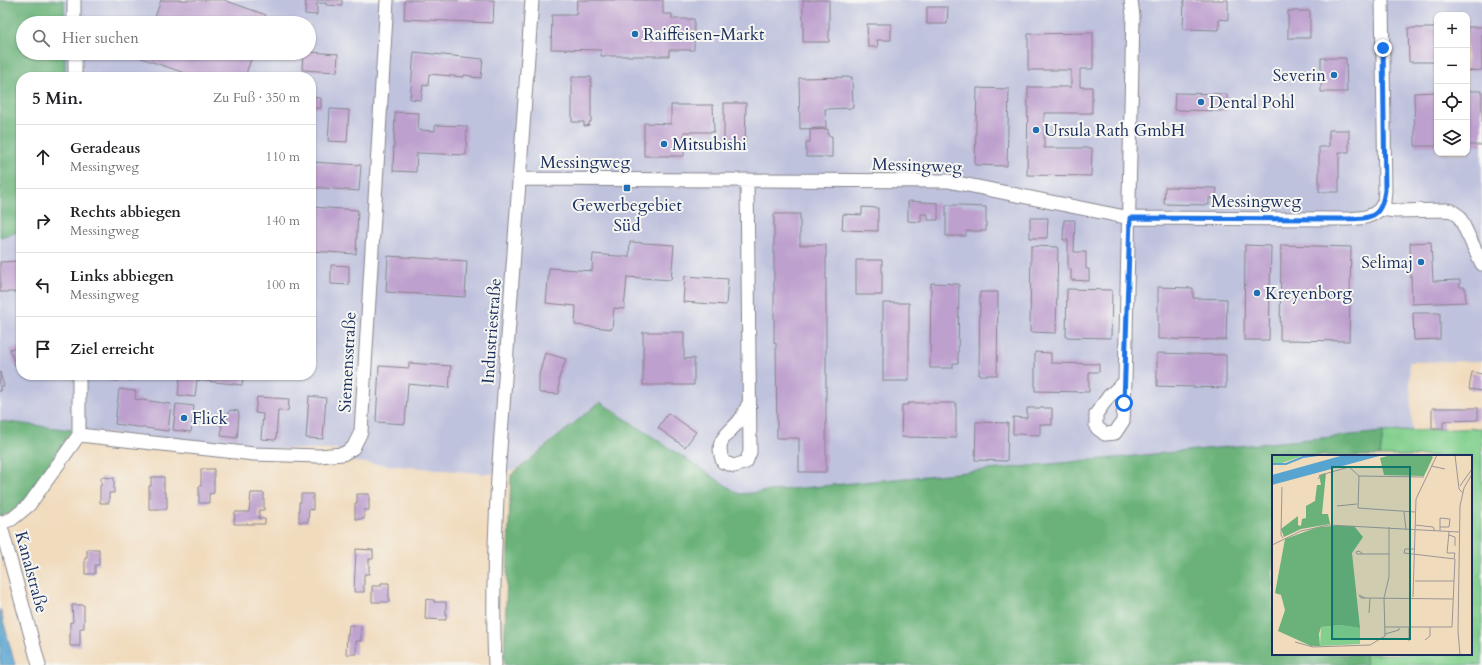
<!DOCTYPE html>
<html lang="de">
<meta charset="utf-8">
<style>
:root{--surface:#fff;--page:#f2f2f2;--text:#202124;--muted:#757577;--line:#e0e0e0}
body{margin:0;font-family:Cardo,serif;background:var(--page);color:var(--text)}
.controls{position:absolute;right:12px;top:12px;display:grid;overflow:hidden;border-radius:8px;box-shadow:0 1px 3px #0004}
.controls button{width:36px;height:36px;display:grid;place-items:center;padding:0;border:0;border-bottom:1px solid var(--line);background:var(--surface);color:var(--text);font:20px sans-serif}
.stop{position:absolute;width:12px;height:12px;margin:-9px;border:3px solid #1a73e8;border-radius:50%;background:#fff}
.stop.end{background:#1a73e8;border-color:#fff;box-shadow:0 1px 4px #0008}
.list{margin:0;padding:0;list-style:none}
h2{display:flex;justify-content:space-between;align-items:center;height:52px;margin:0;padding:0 16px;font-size:17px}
h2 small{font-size:13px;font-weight:400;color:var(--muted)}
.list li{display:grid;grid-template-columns:26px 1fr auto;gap:12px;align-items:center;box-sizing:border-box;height:64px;padding:0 16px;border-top:1px solid var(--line)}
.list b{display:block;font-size:15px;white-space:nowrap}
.list p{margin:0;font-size:13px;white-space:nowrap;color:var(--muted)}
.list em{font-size:13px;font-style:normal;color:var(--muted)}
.icon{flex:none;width:22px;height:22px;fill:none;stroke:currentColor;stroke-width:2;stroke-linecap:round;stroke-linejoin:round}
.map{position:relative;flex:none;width:1482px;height:665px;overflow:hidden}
.search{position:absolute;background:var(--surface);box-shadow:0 1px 3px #0004;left:16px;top:16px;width:300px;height:44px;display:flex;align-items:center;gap:10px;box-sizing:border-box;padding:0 14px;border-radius:22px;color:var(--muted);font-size:15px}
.panel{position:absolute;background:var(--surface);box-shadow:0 1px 3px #0004;left:16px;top:72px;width:300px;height:308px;border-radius:16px}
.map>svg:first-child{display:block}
</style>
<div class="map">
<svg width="1482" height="665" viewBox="0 0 1482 665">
<rect width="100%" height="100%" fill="#f6f6f2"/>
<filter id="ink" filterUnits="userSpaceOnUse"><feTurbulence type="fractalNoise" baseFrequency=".025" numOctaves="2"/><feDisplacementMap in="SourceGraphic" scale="8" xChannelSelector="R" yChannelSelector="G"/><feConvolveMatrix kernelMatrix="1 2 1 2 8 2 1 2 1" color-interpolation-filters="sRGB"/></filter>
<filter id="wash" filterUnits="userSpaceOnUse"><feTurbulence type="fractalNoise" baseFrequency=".012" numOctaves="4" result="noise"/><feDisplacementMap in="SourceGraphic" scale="16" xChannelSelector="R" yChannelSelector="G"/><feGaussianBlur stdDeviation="0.9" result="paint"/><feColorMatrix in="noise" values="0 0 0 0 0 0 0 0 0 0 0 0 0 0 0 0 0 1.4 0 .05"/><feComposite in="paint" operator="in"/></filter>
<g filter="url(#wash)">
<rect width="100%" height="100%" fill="#f1dbbd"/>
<path fill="#bfc2dd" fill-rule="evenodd" d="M 64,0 L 1482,0 L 1482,361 L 1409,362 L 1412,431 L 1383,432 L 739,494 L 600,402 L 517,469 L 488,474 L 355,462 L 337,449 L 319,450 L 255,448 L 72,430 L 0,421 L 0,237 L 21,231 L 21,375 L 311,375 L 311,77 L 65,77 L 65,53 L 309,53 L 309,23 L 65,23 ZM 1437,15 L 1467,15 L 1467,153 L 1437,153 Z"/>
<path fill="#83d08e" stroke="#4f8076" d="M 1482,428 L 1482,665 L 1366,665 L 1365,654 L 1471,654 L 1471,456 L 1380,456 L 1383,432 Z"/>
<path fill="#6ab279" stroke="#42706c" d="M 0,0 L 64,0 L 65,23 L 23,23 L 23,53 L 65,53 L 65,77 L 21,77 L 21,231 L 0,237 Z
M 600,402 L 739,494 L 1383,432 L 1380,456 L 1273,456 L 1273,654 L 1365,654 L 1366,665 L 505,665 L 504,655 L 511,475 Z
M 0,421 L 72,430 L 25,500 L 11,513 L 0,516 Z"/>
<path fill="#58a4d0" stroke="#3a6a97" d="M 0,609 L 15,665 L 0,665 Z"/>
<g id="blocks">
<path fill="#bea0ce" d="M 161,0 L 224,0 L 266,15 L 264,23 L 153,23 Z
M 306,0 L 342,0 L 342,6 L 326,5 L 326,3 L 317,3 L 317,15 L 305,14 Z
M 405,0 L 494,0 L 493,23 L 404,19 Z
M 577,0 L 663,0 L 663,14 L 672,14 L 672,19 L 694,19 L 694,50 L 669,50 L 669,56 L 601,56 L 601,50 L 551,49 L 552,15 L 576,15 Z
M 803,0 L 829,0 L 829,42 L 803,42 Z
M 1184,0 L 1228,0 L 1228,20 L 1219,19 L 1219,30 L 1183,29 Z
M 927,7 L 948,7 L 947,24 L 927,24 Z
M 1288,11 L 1310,11 L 1310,38 L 1288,38 Z
M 867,24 L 891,24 L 891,40 L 877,40 L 878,47 L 868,47 Z
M 1467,27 L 1482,27 L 1482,70 L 1467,71 Z
M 1408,28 L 1437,28 L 1437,62 L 1409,62 Z
M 1093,33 L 1093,69 L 1080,69 L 1080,87 L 1092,87 L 1092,113 L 1044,113 L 1044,148 L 1092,148 L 1091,176 L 1027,175 L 1028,87 L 1071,87 L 1071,70 L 1028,70 L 1028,34 Z
M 309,52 L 338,54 L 337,72 L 302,70 L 303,53 Z
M 414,52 L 483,59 L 481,78 L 471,77 L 472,76 L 464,75 L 464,77 L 429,74 L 428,86 L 423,85 L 421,100 L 410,99 Z
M 142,53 L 253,53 L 245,77 L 196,77 L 141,58 Z
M 1321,58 L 1346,58 L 1347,92 L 1321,92 Z
M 572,77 L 591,77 L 591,122 L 589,122 L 589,125 L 586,126 L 584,126 L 584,122 L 572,122 Z
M 852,77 L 853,108 L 825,109 L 826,128 L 800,129 L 799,78 Z
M 977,88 L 1009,89 L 1007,166 L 975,165 Z
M 1467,91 L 1482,91 L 1482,145 L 1467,145 Z
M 1437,92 L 1437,146 L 1415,146 L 1414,93 Z
M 1175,93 L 1227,94 L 1227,111 L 1174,110 Z
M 311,97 L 321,98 L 321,108 L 311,108 Z
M 724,103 L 746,103 L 745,146 L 724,146 Z
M 671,105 L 713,105 L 714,132 L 684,132 L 684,156 L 644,156 L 644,123 L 671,124 Z
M 330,109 L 349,110 L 347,142 L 328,141 Z
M 395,112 L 419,113 L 418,130 L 435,131 L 435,125 L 467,126 L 466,155 L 417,153 L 416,172 L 393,171 Z
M 828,129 L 828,136 L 832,136 L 832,157 L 806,157 L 806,142 L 810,142 L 810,130 Z
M 1329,130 L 1349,130 L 1349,152 L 1339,152 L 1339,192 L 1319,192 L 1319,147 L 1329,147 Z
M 311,162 L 361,165 L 359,191 L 311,187 Z
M 1165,187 L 1217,188 L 1216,198 L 1209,198 L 1209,205 L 1164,204 Z
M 908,201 L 938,203 L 938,220 L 928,220 L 928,214 L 921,214 L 921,222 L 908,221 Z
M 946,205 L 962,205 L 962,206 L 986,207 L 986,231 L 966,231 L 966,236 L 946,236 Z
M 311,207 L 358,210 L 356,254 L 311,251 Z
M 862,207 L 878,208 L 878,231 L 842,230 L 843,214 L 862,215 Z
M 774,214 L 800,214 L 800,245 L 826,245 L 826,472 L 799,472 L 799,438 L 777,438 L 776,343 L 774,343 Z
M 1030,218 L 1048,218 L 1047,238 L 1030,238 Z
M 1064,220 L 1075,220 L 1074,252 L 1086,252 L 1086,269 L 1089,269 L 1089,281 L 1071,280 L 1071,269 L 1068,269 L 1068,240 L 1063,240 Z
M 630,242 L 674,245 L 671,280 L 627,277 L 624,309 L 614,308 L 612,329 L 575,325 L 576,306 L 546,303 L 549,268 L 592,271 L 593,254 L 629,257 Z
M 1431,242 L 1433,281 L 1460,280 L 1460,287 L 1465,287 L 1466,302 L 1412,304 L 1410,243 Z
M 1245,245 L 1271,246 L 1269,340 L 1244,340 Z
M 1281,245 L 1351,247 L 1349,341 L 1280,340 Z
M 1031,246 L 1058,247 L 1056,333 L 1030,332 Z
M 388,256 L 467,261 L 465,297 L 386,292 Z
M 856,260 L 882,260 L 882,295 L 856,295 Z
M 21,261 L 21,292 L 0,292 L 0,262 Z
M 331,265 L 349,266 L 349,285 L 331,284 Z
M 685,276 L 728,279 L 726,305 L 683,302 Z
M 931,283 L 959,284 L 958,363 L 953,363 L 953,368 L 930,368 Z
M 1158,287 L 1193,288 L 1193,298 L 1227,299 L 1226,340 L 1158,339 Z
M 1067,289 L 1112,290 L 1111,338 L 1066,337 Z
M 980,292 L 998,292 L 997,375 L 979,375 Z
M 883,303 L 909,303 L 909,381 L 883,381 Z
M 1413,313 L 1440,313 L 1440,339 L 1414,340 Z
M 643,332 L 684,332 L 684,359 L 694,358 L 694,385 L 643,385 Z
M 21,346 L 21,364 L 15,366 L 10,349 Z
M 1035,352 L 1051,353 L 1051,363 L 1099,364 L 1099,372 L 1089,372 L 1089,392 L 1035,391 Z
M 545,353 L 566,359 L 559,378 L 559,394 L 540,393 L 539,392 L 539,375 Z
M 1157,353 L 1226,355 L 1226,388 L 1157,386 Z
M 409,363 L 451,366 L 449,388 L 408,384 L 405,424 L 376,422 L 379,366 L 409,368 Z
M 0,372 L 4,386 L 1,386 L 2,389 L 0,392 Z
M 1472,372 L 1482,374 L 1482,391 L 1469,389 Z
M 111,375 L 132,375 L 132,381 L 119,378 L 118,381 L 110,380 Z
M 180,375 L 243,375 L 242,385 L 197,380 L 195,397 L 178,395 Z
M 119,389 L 136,391 L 135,399 L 171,404 L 168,431 L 115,424 Z
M 309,396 L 326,398 L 323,439 L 306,438 Z
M 257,397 L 289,399 L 288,411 L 278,410 L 276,440 L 261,439 L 263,414 L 255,413 Z
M 908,403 L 956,403 L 956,438 L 901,437 L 902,405 L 908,405 Z
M 176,404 L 194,406 L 191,432 L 173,430 Z
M 1027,408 L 1052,408 L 1052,425 L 1040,424 L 1040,435 L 1013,434 L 1013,417 L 1027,418 Z
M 1432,408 L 1478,408 L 1478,420 L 1443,421 L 1443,429 L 1432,429 Z
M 230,410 L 238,411 L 239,415 L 237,438 L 221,436 L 222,426 L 220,425 L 221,418 L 227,419 L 228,413 Z
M 668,413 L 696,432 L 685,447 L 658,428 Z
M 976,422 L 1008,423 L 1007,461 L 975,460 Z
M 201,469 L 214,469 L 214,493 L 209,494 L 209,503 L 199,503 L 199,486 L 201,486 Z
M 101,477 L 114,478 L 114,493 L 109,493 L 109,503 L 100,503 L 100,486 L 101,486 Z
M 151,477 L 164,477 L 164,493 L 166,493 L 166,497 L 167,497 L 167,509 L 149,509 L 149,486 L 151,486 Z
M 251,493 L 264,493 L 264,510 L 259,510 L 259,519 L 265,519 L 265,524 L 234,524 L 235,512 L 249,512 Z
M 301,494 L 313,494 L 313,510 L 309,509 L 308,522 L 299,522 L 299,502 L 301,502 Z
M 357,494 L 369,494 L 369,510 L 364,510 L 364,519 L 355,519 L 355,503 L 357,503 Z
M 87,549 L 99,549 L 99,565 L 95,565 L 95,574 L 85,574 L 85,558 L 87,558 Z
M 356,549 L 373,550 L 373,559 L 369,559 L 369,574 L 364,574 L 364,592 L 354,592 Z
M 381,583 L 389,583 L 389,602 L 372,602 L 372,586 L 381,586 Z
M 426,599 L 434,600 L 434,602 L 446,602 L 446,620 L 425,619 Z
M 72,605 L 84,605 L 84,628 L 80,628 L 80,646 L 70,646 L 70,622 L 73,622 Z
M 349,625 L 361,626 L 361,641 L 356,641 L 356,654 L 346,654 L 347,634 L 348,634 Z"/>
</g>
</g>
<g filter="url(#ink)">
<use href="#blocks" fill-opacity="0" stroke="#86858e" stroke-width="1"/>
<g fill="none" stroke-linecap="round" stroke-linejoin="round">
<defs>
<path id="minor" d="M 74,0 L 74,23
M 75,53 L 75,77
M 520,179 L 948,181 L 1130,218 L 1345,219 C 1359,218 1370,219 1380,209 L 1396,211 L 1446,210 L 1452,211 L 1459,216 L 1482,264
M 747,180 L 750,452 L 746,462 L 734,466 L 723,462 C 714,439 727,436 740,420 C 744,415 746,408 749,403
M 1380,209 L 1384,202 L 1385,190 L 1382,0
M 1125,382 L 1109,396 L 1096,414 L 1096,427 L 1105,434 L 1115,433 L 1123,421 L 1125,382 L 1133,16 L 1131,0
M 79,435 L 254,454 L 319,456 L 343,454 L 353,448 L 361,432 L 387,0
M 39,665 L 0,523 L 12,519 L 29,505 L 79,435 L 79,375
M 495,665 C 492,602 495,539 498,477 L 532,0"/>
</defs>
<use href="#minor" stroke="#86858e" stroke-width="15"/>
<use href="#minor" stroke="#fff" stroke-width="13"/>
</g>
</g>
<g fill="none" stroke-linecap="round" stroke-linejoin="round" filter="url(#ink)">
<path stroke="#1a73e8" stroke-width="5" d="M 1124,403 L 1130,218 L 1345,219 C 1371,218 1381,219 1385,190 L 1383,48"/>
</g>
<g fill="#1f6fb2" stroke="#f6f6f2" stroke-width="1.5">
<circle cx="635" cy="34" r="4"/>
<circle cx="1334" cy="75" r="4"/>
<circle cx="1201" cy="102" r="4"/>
<circle cx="1036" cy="130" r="4"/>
<circle cx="664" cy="144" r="4"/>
<rect x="623" y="184" width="8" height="8" rx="2"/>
<circle cx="1421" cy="262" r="4"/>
<circle cx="1257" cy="293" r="4"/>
<circle cx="184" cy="418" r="4"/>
</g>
<g text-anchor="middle" stroke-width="4" stroke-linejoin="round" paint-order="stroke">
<g font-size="17" fill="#1b2f5e" stroke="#f6f6f2" text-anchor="start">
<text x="643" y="40">Raiffeisen-Markt</text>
<text x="1326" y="81" text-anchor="end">Severin</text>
<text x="1209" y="108">Dental Pohl</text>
<text x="1044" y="136">Ursula Rath GmbH</text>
<text x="672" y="150">Mitsubishi</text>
<text x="627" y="211" text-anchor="middle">Gewerbegebiet<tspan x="627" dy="20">Süd</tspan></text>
<text x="1413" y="268" text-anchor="end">Selimaj</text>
<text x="1265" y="299">Kreyenborg</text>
<text x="192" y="424">Flick</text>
</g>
<g font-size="17" fill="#1b2f5e" stroke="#f6f6f2">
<text x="585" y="168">Messingweg</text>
<text transform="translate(917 165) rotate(2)" y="6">Messingweg</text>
<text x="1256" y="207">Messingweg</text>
<text transform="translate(491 331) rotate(-86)" y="6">Industriestraße</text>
<text transform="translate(347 362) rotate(-87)" y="6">Siemensstraße</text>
<text transform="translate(32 572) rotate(75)" y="6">Kanalstraße</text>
</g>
</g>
<g transform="translate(1272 455)">
<rect width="200" height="200" fill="#f1dbbd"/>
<path d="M 0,0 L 33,0 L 7,9 L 0,9 ZM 69,170 L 88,173 L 88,189 L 48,191 L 49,172 Z" fill="#83d08e"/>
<path d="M 119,0 L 158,0 L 161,2 L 152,21 L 112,20 L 108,3 ZM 54,18 L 50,59 L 56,59 L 58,69 L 29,74 L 12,82 L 9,74 L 26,61 L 26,70 L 29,71 L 30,64 L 34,63 L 34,51 L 43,46 L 45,30 L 49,30 L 47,20 ZM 62,71 L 82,71 L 91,82 L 80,98 L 88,173 L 69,170 L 49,172 L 47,179 L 48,191 L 39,191 L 6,176 L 13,155 L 9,140 L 3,138 L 13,84 L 46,72 Z" fill="#6ab279"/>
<path d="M 72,0 L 111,0 L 0,30 L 0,20 Z" fill="#58a4d0"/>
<path fill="none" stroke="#58a4d0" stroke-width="2" d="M 31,2 L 46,0M 0,9 L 14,9 L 36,0"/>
<path fill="none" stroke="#9b9697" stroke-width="1" d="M 183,0 L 187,34 L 191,38M 159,11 L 173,14M 87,21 L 86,53 L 143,57M 46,24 L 49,20 L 77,12 L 87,21 L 152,22M 188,31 L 200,14M 10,32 L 9,80 L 11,83M 65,51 L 85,49M 132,57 L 134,74M 143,70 L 161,72 L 163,76M 168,76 L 168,72 L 177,72 L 178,64 L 168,63 L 168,72M 177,77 L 175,98 L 183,98 L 182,103M 177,80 L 183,82 L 183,91M 0,90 L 29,76 L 57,70 L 187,77M 142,94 L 133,94 L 132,98 L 183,104 L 182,126 L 143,126M 91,99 L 87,96 L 84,97 L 85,99 L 117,99M 141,142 L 144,44 L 165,0M 93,143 L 87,140 L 89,143 L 93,143 L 181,144M 97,158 L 98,143M 113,172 L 180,172 L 182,126M 137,173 L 137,186M 113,179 L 127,175 L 127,173M 153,185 L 158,181 L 158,172M 23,187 L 41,192 L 98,190M 98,190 L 113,181 L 112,143 L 117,122 L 117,72M 188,200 L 186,176 L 188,51 L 192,33 L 200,19"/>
<path fill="#0f766e" fill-opacity="0.15" stroke="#0f766e" stroke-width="2" d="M 60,12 L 138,12 L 138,184 L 60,184 Z"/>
<rect width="200" height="200" fill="none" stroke="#1b2f5e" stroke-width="2"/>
</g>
</svg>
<div class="controls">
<button>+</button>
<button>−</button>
<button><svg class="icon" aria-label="locate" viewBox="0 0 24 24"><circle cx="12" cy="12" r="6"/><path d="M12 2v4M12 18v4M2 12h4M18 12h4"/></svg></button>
<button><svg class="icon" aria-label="layers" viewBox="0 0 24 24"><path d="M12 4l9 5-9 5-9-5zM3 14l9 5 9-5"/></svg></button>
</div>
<div class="stop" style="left:1124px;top:403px"></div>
<div class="stop end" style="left:1383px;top:48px"></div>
<div class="search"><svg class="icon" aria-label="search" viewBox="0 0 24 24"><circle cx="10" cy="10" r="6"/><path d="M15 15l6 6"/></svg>Hier suchen</div>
<section class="panel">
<h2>5 Min.<small>Zu Fuß · 350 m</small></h2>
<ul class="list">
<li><svg class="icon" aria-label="ahead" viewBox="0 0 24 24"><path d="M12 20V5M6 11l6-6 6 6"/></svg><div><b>Geradeaus</b><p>Messingweg</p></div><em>110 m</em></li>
<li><svg class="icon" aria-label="right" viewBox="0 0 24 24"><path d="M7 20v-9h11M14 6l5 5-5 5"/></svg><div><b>Rechts abbiegen</b><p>Messingweg</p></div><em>140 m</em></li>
<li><svg class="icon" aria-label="left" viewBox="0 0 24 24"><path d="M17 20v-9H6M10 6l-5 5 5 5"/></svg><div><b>Links abbiegen</b><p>Messingweg</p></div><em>100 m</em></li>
<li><svg class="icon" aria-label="arrive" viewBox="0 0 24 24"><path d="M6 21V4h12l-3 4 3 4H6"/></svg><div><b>Ziel erreicht</b></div></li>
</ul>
</section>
</div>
